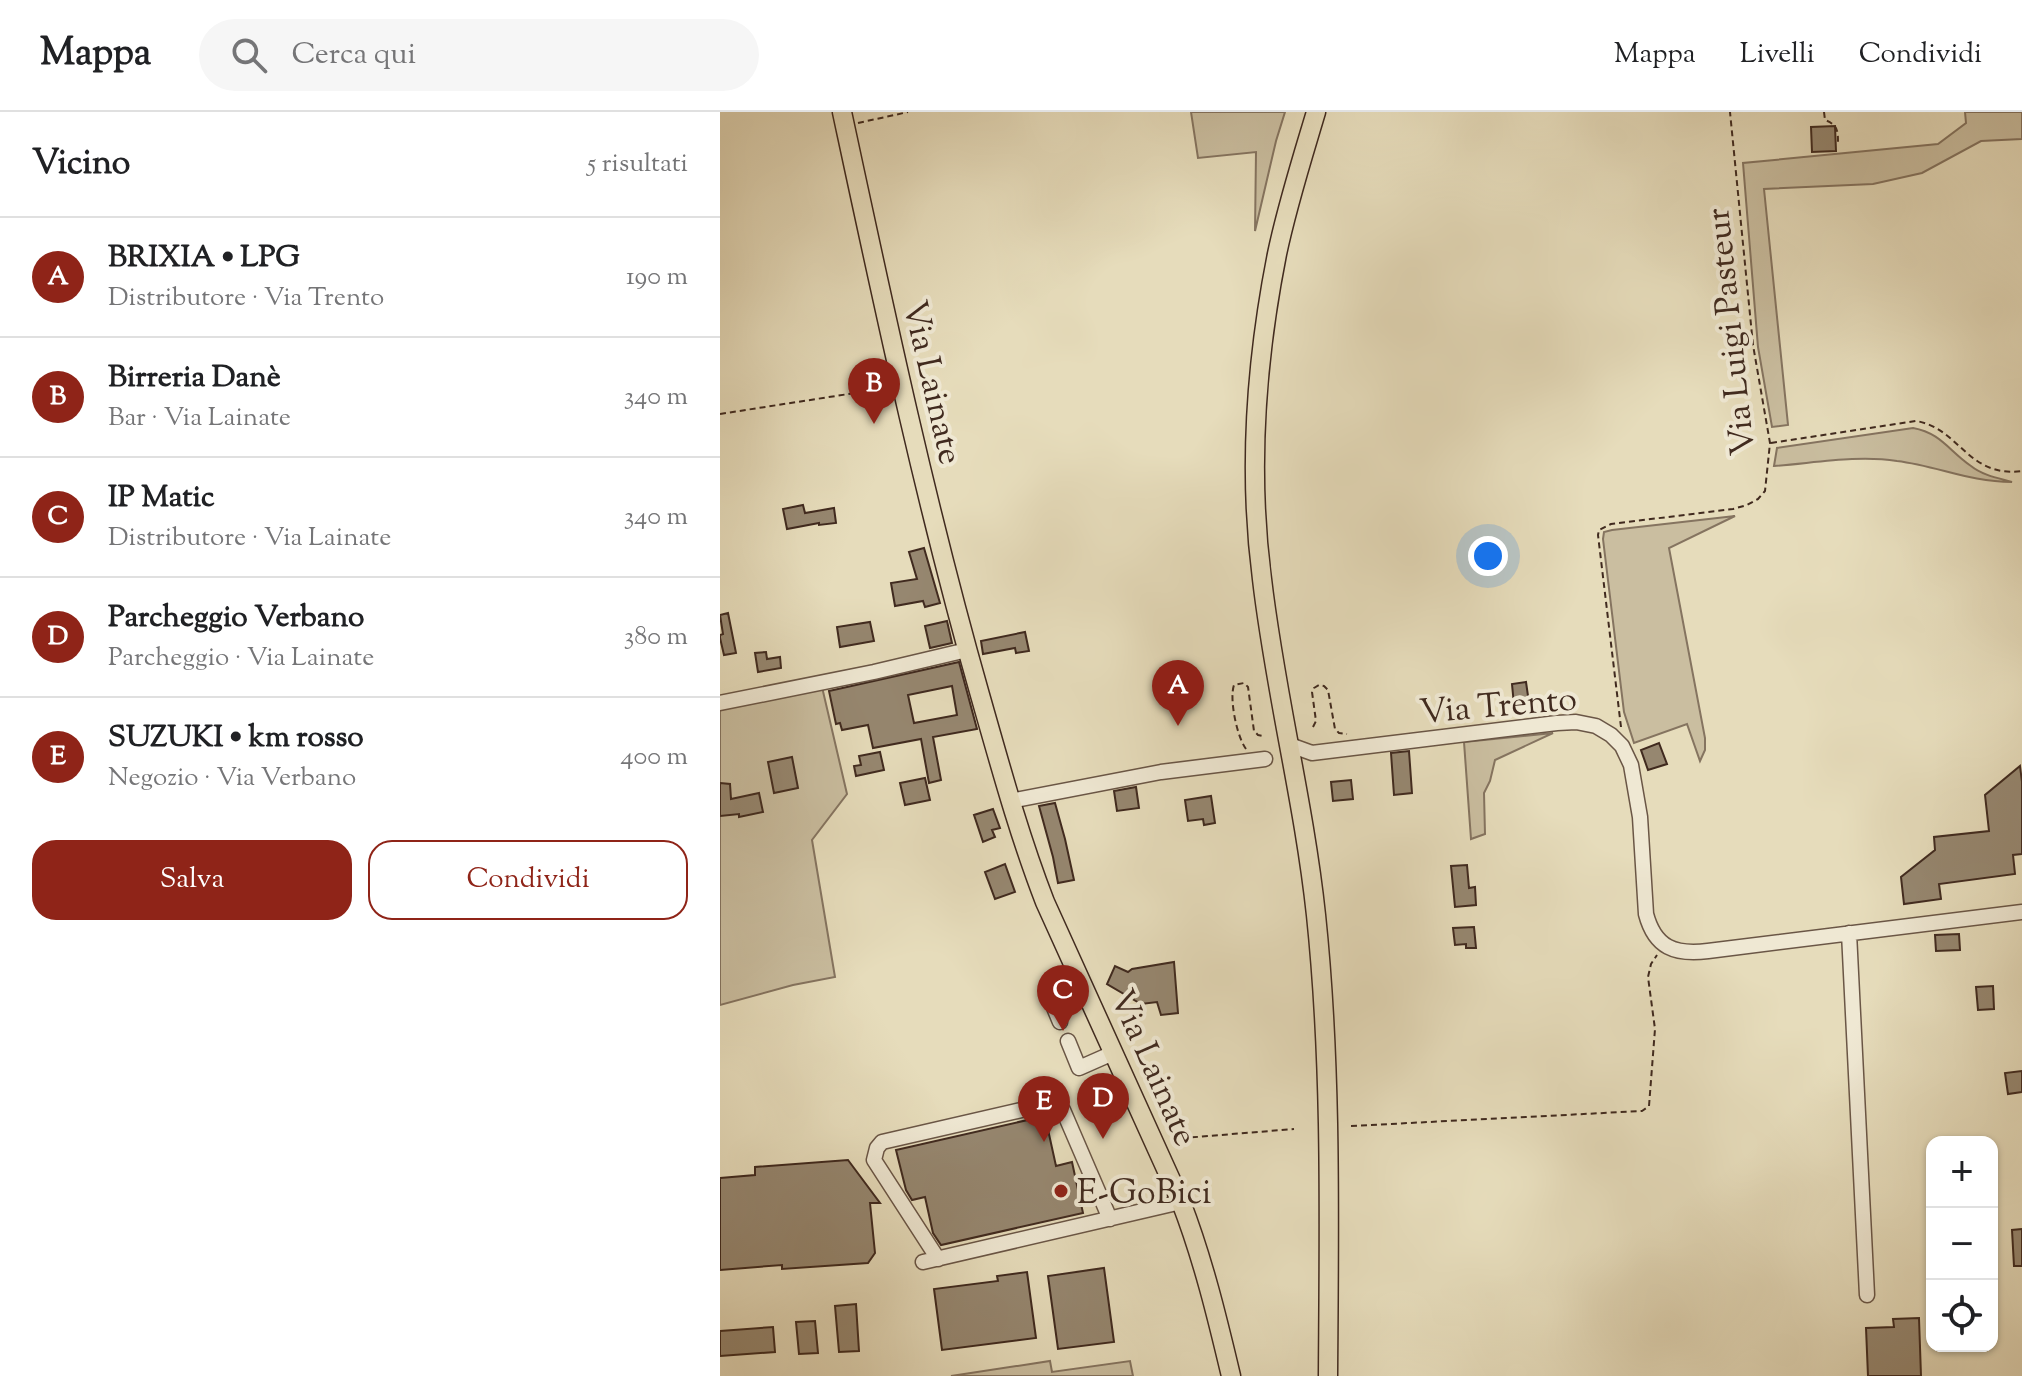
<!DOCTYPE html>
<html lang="it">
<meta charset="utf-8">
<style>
:root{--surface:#fff;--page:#f6f6f6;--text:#202124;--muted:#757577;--line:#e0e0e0;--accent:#8f2418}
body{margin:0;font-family:"Sorts Mill Goudy",serif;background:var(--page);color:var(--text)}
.controls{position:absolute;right:24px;bottom:24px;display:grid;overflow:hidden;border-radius:16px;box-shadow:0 2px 6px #0004}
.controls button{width:72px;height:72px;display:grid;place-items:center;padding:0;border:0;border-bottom:2px solid var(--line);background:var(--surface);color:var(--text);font:40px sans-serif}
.you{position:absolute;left:768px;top:444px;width:28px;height:28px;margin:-20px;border:6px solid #fff;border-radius:50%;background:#1a73e8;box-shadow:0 0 0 12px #1a73e833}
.badge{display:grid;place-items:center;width:52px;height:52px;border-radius:50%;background:var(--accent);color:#fff;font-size:26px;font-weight:700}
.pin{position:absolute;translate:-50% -66px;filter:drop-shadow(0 2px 4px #0008)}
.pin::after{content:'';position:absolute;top:42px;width:28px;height:24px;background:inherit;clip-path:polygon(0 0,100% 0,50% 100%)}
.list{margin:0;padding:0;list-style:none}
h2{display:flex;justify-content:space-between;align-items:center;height:104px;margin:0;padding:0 32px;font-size:34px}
h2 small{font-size:26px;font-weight:400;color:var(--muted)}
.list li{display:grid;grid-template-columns:52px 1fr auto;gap:24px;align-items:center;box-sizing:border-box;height:120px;padding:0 32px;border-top:2px solid var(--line)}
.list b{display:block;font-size:30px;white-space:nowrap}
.list p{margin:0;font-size:26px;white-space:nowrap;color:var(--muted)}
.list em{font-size:26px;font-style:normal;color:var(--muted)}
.actions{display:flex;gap:16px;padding:24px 32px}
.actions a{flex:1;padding:18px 0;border:2px solid var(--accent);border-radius:24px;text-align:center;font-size:28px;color:var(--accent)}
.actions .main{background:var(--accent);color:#fff}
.icon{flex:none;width:44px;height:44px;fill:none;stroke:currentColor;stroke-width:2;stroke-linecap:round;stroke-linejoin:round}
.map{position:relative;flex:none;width:1302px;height:1264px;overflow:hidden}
header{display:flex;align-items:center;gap:48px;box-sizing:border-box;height:112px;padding:0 40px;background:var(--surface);border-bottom:2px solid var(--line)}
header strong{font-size:38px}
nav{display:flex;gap:44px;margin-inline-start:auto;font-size:28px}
.search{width:560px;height:72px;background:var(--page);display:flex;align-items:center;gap:20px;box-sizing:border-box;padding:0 28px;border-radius:44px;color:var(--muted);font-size:30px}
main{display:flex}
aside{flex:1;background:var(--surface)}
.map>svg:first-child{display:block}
</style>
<header>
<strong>Mappa</strong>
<div class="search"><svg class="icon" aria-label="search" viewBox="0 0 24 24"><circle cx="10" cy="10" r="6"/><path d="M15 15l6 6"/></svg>Cerca qui</div>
<nav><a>Mappa</a><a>Livelli</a><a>Condividi</a></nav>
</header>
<main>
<aside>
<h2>Vicino<small>5 risultati</small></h2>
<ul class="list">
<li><span class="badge">A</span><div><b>BRIXIA • LPG</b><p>Distributore · Via Trento</p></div><em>190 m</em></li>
<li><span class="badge">B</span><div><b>Birreria Danè</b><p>Bar · Via Lainate</p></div><em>340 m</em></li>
<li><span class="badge">C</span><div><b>IP Matic</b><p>Distributore · Via Lainate</p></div><em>340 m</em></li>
<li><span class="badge">D</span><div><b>Parcheggio Verbano</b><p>Parcheggio · Via Lainate</p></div><em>380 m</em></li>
<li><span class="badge">E</span><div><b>SUZUKI • km rosso</b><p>Negozio · Via Verbano</p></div><em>400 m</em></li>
</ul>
<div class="actions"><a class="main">Salva</a><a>Condividi</a></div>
</aside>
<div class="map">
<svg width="1302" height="1264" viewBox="0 0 1302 1264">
<rect width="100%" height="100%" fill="#e6dcbb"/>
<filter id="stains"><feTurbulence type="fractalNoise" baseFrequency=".0025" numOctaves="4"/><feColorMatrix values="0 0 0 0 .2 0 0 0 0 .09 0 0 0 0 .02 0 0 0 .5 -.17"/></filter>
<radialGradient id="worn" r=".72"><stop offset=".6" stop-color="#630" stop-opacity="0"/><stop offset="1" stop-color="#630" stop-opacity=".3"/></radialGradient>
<path fill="#cabea0" stroke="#857460" stroke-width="2" d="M 471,0 L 565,0 L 556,29 L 535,119 L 536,40 L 478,46 Z
M 1245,0 L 1302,0 L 1302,27 L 1261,29 L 1202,61 L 1153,72 L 1044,77 L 1068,313 L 1052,315 L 1038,235 L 1023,51 L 1218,32 L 1246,11 Z
M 1193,316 C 1221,321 1229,339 1251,354 C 1262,363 1278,366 1292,370 C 1249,370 1218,354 1177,349 C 1137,343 1095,351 1054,354 L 1057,336 Z
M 1015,404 L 949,436 L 985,626 L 985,638 L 980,649 L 967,612 L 914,631 L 904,600 L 883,427 L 884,420 L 892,418 Z
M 102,575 L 127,682 L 92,728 L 115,865 L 73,873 L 0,893 L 0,598 Z
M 833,621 L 775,648 L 770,669 L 764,681 L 765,722 L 751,727 L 744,630 Z
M 330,1249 L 332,1260 L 410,1249 L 413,1264 L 231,1264 Z"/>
<path fill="#968770" stroke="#402a1f" stroke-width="2" fill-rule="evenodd" d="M 1115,14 L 1116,39 L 1092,40 L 1091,15 Z
M 83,393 L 85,401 L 114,396 L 116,411 L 99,413 L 99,411 L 67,417 L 63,397 Z
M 204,436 L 220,491 L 205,495 L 203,489 L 175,494 L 171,471 L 197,467 L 189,440 Z
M 8,501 L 16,541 L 4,543 L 0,526 L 0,523 L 3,522 L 0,503 Z
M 227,509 L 232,531 L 210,536 L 205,514 Z
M 150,510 L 154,529 L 120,535 L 117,515 Z
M 305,520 L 309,539 L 296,541 L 295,536 L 263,542 L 261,529 Z
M 46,540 L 47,547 L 60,545 L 61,556 L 38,560 L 35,541 Z
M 239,550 L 257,617 L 213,625 L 221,668 L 209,671 L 201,627 L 153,636 L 148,613 L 122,618 L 120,611 L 116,612 L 109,579 ZM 232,574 L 237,603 L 194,611 L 188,583 Z
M 806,570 L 809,591 L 794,593 L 792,572 Z
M 939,631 L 947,652 L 928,658 L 921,638 Z
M 689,639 L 692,681 L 674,683 L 671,641 Z
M 160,640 L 164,658 L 136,664 L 134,654 L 141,653 L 139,644 Z
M 72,645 L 78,676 L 54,681 L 48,650 Z
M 1300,654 L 1302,670 L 1302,742 L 1293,743 L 1295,762 L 1219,772 L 1221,787 L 1184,792 L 1181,765 L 1215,738 L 1214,725 L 1269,719 L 1265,683 Z
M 205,666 L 210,688 L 185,693 L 180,671 Z
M 631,668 L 633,687 L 613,689 L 611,670 Z
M 0,671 L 10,672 L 11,687 L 39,681 L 43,700 L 19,705 L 19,702 L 0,704 Z
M 416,675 L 419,696 L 397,699 L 394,679 Z
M 491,684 L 495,711 L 484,713 L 483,707 L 468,709 L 465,688 Z
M 335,691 L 345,727 L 354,768 L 338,771 L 333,745 L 319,694 Z
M 273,697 L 280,716 L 272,718 L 275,725 L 263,730 L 254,703 Z
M 285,752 L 295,780 L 275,787 L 265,760 Z
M 747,753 L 749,776 L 755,775 L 756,793 L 735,795 L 731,754 Z
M 754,815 L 756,836 L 746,836 L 746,832 L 735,833 L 733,816 Z
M 1239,822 L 1240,838 L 1216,839 L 1215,823 Z
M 454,850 L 458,901 L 441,903 L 437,890 L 421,892 L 387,872 L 395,854 L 408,860 L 412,857 Z
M 1273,874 L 1274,897 L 1258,898 L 1256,875 Z
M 1302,959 L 1302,980 L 1288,982 L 1285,961 Z
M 325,1004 L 336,1054 L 352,1050 L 363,1101 L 221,1133 L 213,1121 L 205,1085 L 192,1088 L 186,1078 L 176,1038 Z
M 128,1048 L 160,1091 L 150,1091 L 155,1141 L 148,1151 L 62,1157 L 62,1153 L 0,1158 L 0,1066 L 35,1063 L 35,1055 Z
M 1302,1117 L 1302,1154 L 1294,1154 L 1292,1118 Z
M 384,1156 L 394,1230 L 338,1237 L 328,1164 Z
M 307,1160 L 316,1226 L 222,1238 L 214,1177 L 278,1169 L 277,1164 Z
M 136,1192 L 139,1239 L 119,1240 L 115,1194 Z
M 1199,1206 L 1201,1264 L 1148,1264 L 1146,1216 L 1174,1215 L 1173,1207 Z
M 95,1209 L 98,1241 L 79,1242 L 76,1210 Z
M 53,1215 L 55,1240 L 0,1244 L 0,1219 Z"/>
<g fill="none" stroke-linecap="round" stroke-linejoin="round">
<defs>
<path id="minor" d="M 0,591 L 154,560 L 247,538
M 570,633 L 592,641 L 837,611 L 856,610 L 876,614 L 891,623 L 902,634 L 911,653 L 920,705 L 926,802 C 935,836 955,843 988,839 L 1302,800
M 290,689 L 441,660 L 545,647
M 1129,821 L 1147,1183
M 340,910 L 330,886 L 363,873
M 348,929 L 359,956 L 393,941
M 218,1147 L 154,1048 L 157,1036 L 162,1030 L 332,991 L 338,993 L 343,998 L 390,1107
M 203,1150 L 461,1090"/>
<path id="major" d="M 122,0 C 164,196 205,390 260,583 C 280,653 299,723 325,790 L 461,1090 C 483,1147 497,1205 511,1264
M 596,0 C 582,47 567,94 557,142 C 536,248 528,360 542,467 C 555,580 584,690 596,803 C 612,955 609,1111 608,1264"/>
</defs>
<use href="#minor" stroke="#6a5646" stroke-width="17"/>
<use href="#major" stroke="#402a1f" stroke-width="21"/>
<path stroke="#402a1f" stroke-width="2" stroke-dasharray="6 4" stroke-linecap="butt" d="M 1104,0 L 1105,8 C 1118,13 1118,19 1118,32
M 138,11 L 188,0
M 0,302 L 167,276
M 1051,331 L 1196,309 C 1240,316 1247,366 1302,359
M 593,615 L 596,609 L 592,580 L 594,576 L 599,573 L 604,574 L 608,578 L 615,617 L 619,621 L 627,622
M 901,615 L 878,423 L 879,418 L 891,412 L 1013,397 L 1027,393 L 1038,387 L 1045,379 L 1050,331 L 1033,233 L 1010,0
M 526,637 C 517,625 509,587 514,573 L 524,571 L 528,575 L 534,619 L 538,623 L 543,624
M 631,1014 L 922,999 L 929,994 L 935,917 L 928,865 L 931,852 L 937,843
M 452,1027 L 574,1017"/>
<use href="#minor" stroke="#efe8d3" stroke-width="14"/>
<use href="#major" stroke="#e6dcbb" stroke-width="18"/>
</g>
<circle fill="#8f2418" stroke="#efe8d3" stroke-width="3" cx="341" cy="1079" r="8"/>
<g text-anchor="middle" stroke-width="8" stroke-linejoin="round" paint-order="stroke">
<g font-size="34" fill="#402a1f" stroke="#efe8d3">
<text transform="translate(1009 220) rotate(-96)" y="12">Via Luigi Pasteur</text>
<text transform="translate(214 270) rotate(77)" y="12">Via Lainate</text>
<text transform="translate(778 592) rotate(-5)" y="12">Via Trento</text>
<text transform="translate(435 955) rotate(66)" y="12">Via Lainate</text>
</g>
<g font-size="34" fill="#402a1f" stroke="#efe8d3" text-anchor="start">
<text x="357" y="1091">E-GoBici</text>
</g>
</g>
<rect width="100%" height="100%" filter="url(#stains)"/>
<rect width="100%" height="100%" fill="url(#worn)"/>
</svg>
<div class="controls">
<button>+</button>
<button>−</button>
<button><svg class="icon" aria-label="locate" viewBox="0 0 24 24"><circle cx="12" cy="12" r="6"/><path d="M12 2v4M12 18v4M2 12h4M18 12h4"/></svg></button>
</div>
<div class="you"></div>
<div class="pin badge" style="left:458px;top:614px">A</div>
<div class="pin badge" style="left:154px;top:312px">B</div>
<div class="pin badge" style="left:343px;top:919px">C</div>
<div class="pin badge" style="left:383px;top:1027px">D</div>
<div class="pin badge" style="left:324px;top:1030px">E</div>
</div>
</main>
